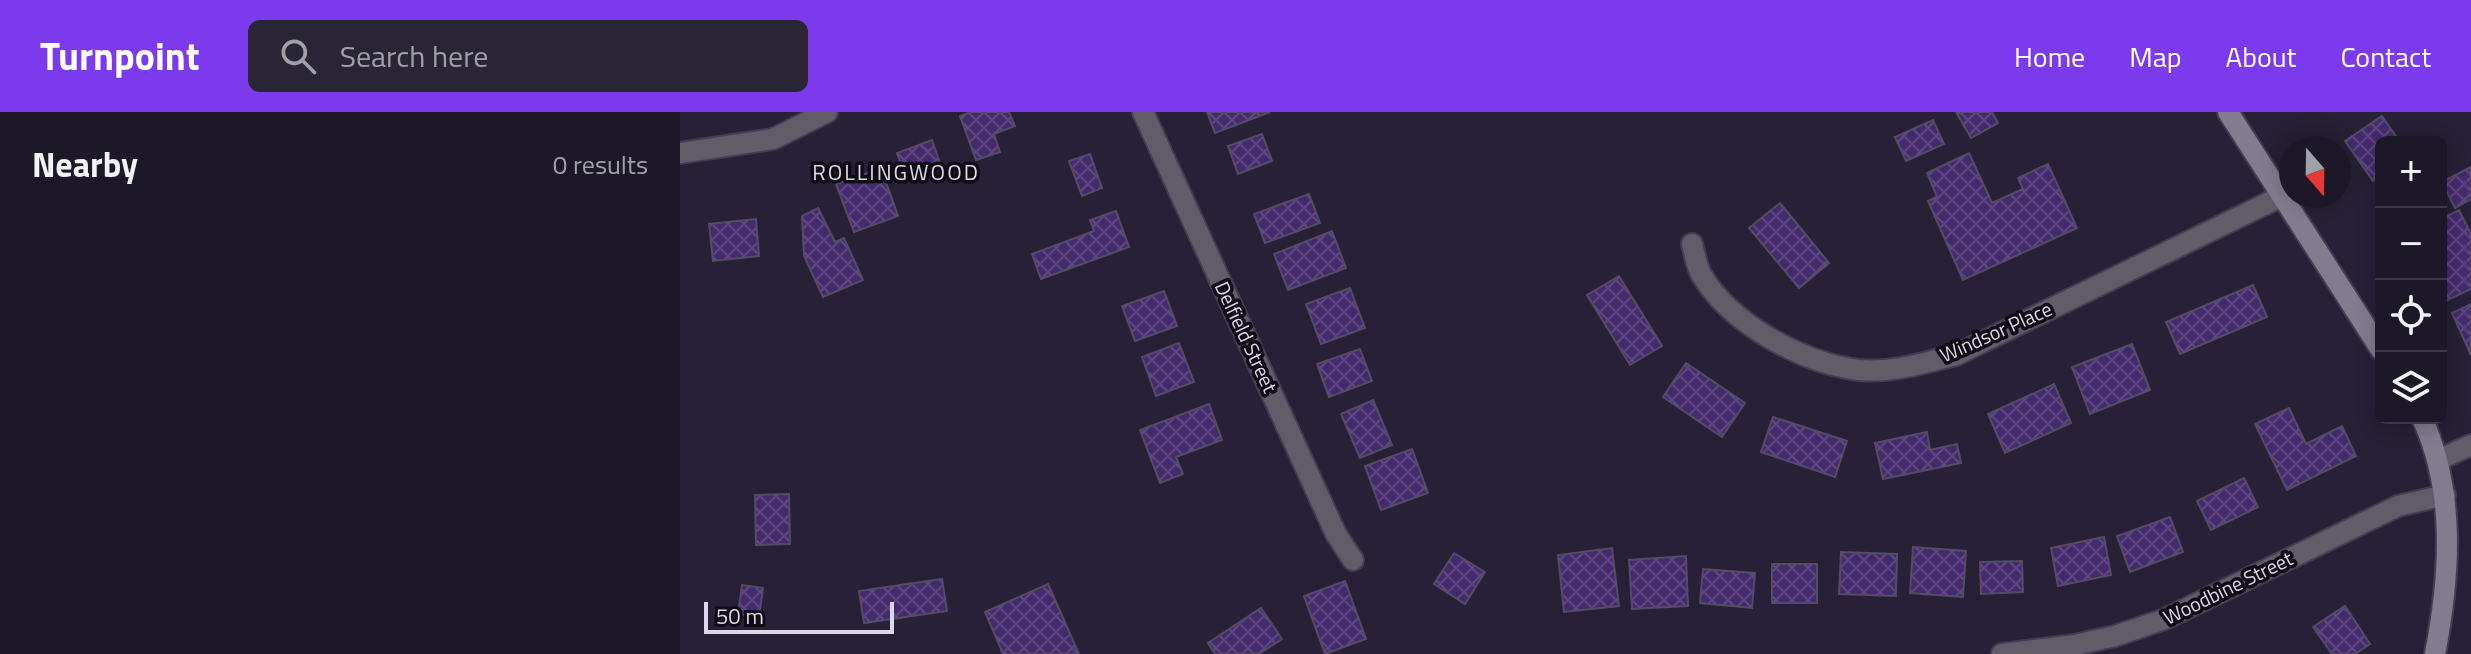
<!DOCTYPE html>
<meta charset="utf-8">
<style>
:root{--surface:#1d1828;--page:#2a2534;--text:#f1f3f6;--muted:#a0a0a8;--line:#3b3745;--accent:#7c3aed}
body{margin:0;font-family:"Titillium Web",sans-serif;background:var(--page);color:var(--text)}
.controls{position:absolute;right:24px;top:24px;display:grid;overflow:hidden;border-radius:12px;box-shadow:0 4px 20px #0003}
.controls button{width:72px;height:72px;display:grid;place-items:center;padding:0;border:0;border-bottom:2px solid var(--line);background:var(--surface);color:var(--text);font:40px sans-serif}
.compass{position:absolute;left:1599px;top:24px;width:72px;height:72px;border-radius:50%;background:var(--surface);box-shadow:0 4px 20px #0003;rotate:160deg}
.scale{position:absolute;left:24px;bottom:20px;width:190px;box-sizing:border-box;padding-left:8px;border:4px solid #dcd8e7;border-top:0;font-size:22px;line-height:28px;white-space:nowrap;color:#dcd8e7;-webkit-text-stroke:6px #0f0c16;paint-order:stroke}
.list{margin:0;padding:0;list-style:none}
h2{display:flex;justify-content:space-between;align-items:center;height:104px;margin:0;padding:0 32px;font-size:34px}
h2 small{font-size:26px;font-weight:400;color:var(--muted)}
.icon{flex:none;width:44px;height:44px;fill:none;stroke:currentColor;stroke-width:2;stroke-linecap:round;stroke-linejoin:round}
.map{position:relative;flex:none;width:1791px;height:542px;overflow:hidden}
header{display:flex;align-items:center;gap:48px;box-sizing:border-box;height:112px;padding:0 40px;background:var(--accent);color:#fff}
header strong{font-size:38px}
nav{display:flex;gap:44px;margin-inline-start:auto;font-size:28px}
.search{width:560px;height:72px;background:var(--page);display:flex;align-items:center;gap:20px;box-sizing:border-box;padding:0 28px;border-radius:12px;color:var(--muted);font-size:30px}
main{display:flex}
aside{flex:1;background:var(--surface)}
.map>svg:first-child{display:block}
</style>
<header>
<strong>Turnpoint</strong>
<div class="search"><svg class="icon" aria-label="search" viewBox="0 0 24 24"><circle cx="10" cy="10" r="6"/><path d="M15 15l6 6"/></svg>Search here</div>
<nav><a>Home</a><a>Map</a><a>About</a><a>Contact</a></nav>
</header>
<main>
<aside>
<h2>Nearby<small>0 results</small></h2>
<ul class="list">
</ul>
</aside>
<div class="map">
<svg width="1791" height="542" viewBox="0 0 1791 542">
<defs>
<pattern id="building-cross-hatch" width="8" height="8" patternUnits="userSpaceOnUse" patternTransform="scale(2)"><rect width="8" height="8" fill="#432a6c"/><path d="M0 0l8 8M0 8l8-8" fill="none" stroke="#5e4881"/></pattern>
</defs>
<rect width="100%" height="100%" fill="#272036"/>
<path fill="url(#building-cross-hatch)" stroke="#534c64" stroke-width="2" d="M 291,0 L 329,0 L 335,14 L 314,22 L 320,40 L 296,48 L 280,4 Z
M 527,0 L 590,0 L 535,21 Z
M 1276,0 L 1312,0 L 1318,11 L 1291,26 Z
M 1702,4 L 1720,30 L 1701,30 L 1701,63 L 1693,69 L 1665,29 Z
M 1253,8 L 1264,32 L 1226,49 L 1215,25 Z
M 582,22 L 592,49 L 558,62 L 548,34 Z
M 252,28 L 261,54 L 226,67 L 217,41 Z
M 1289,41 L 1312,91 L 1343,77 L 1338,66 L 1368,52 L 1397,116 L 1283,168 L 1248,89 L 1257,85 L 1247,61 Z
M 410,42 L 422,76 L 402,84 L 389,49 Z
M 1791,55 L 1791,87 L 1775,96 L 1762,70 Z
M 201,56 L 218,104 L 174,120 L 156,72 Z
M 629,82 L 640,111 L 585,131 L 574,102 Z
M 1100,91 L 1149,151 L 1119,176 L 1069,116 Z
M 138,96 L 155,130 L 164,126 L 183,168 L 143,185 L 124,144 L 122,104 Z
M 1779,98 L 1791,122 L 1791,177 L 1766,189 L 1761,180 L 1761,107 Z
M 436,99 L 449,135 L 361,167 L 352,142 L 414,119 L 410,108 Z
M 76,107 L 79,144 L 33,149 L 29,112 Z
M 652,119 L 666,156 L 608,178 L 594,142 Z
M 939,164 L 982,234 L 950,253 L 907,183 Z
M 1573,173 L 1587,205 L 1500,242 L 1486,210 Z
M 670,176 L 685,216 L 641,232 L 626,192 Z
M 484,179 L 497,214 L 455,229 L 442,194 Z
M 1791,192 L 1791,243 L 1772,201 Z
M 499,231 L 514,270 L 476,284 L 462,245 Z
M 1452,232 L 1470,278 L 1410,302 L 1392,255 Z
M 680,237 L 692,269 L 649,285 L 637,252 Z
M 1006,251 L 1065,291 L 1042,325 L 983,285 Z
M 1374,272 L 1391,311 L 1325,341 L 1308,302 Z
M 693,288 L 712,333 L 680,346 L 661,302 Z
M 529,292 L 542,328 L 496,345 L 503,362 L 480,371 L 460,318 Z
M 1609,296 L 1626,332 L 1662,314 L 1676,344 L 1607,378 L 1575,312 Z
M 1093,305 L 1167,329 L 1155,365 L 1081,340 Z
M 1247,320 L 1250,338 L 1277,332 L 1281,351 L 1203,367 L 1195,331 Z
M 732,337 L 748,381 L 701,398 L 685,354 Z
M 1564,366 L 1578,395 L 1531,418 L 1517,389 Z
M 109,382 L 110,432 L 76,433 L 75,383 Z
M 1490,405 L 1503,440 L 1450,460 L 1437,424 Z
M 1424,425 L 1431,463 L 1378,474 L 1371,436 Z
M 1233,435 L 1286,439 L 1283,485 L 1230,481 Z
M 932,436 L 939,494 L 884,500 L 878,443 Z
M 1161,440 L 1217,442 L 1216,484 L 1159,482 Z
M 774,441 L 805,460 L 785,492 L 754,472 Z
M 1006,444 L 1008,494 L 952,497 L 949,448 Z
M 1342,449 L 1343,480 L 1301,482 L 1300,450 Z
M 1092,452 L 1137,452 L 1137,491 L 1092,491 Z
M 1023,457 L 1075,461 L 1072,496 L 1020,491 Z
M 262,467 L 267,499 L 184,511 L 179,479 Z
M 665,469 L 686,527 L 645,542 L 624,484 Z
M 368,472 L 399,542 L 323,542 L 305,500 Z
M 62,473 L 83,476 L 79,505 L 58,502 Z
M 1665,494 L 1690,532 L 1675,542 L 1652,542 L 1633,515 Z
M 581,496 L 602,527 L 579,542 L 535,542 L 528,531 Z"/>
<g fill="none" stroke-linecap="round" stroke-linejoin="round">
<defs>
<path id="street" d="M 463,0 L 656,422 L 673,448
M 0,41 L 93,27 L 147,0
M 1012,132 C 1015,142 1016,153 1021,162 C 1050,212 1123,251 1179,258 C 1212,261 1244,251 1276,243 L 1602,84
M 1758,348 L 1791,333
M 1322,542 L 1395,533 L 1435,524 L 1485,507 L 1718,394 L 1765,383"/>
<path id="secondary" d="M 1548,0 L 1701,238
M 1742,306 C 1776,380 1770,464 1755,542"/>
</defs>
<use href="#street" stroke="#443d52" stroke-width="24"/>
<use href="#secondary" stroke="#443d52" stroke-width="24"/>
<use href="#street" stroke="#605d68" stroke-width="20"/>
<use href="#secondary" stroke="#817c8e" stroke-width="20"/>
</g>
<g text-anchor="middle" stroke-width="7" stroke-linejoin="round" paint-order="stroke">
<g font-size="20" fill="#dcd8e7" stroke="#0f0c16">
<text transform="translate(1316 220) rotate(-24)" y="7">Windsor Place</text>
<text transform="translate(566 225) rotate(65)" y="7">Delfield Street</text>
<text transform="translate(1548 476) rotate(-26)" y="7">Woodbine Street</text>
</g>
<g font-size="22" letter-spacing="2" fill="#dcd8e7" stroke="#0f0c16">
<text x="216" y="68">ROLLINGWOOD</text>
</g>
</g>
</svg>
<div class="controls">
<button>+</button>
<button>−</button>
<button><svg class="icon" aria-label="locate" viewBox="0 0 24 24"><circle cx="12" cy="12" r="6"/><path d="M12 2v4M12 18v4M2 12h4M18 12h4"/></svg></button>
<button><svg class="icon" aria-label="layers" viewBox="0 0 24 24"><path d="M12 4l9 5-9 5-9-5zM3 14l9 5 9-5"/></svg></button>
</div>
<svg class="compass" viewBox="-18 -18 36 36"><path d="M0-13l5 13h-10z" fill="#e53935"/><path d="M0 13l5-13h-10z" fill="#a0a0a8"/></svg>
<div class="scale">50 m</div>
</div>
</main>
